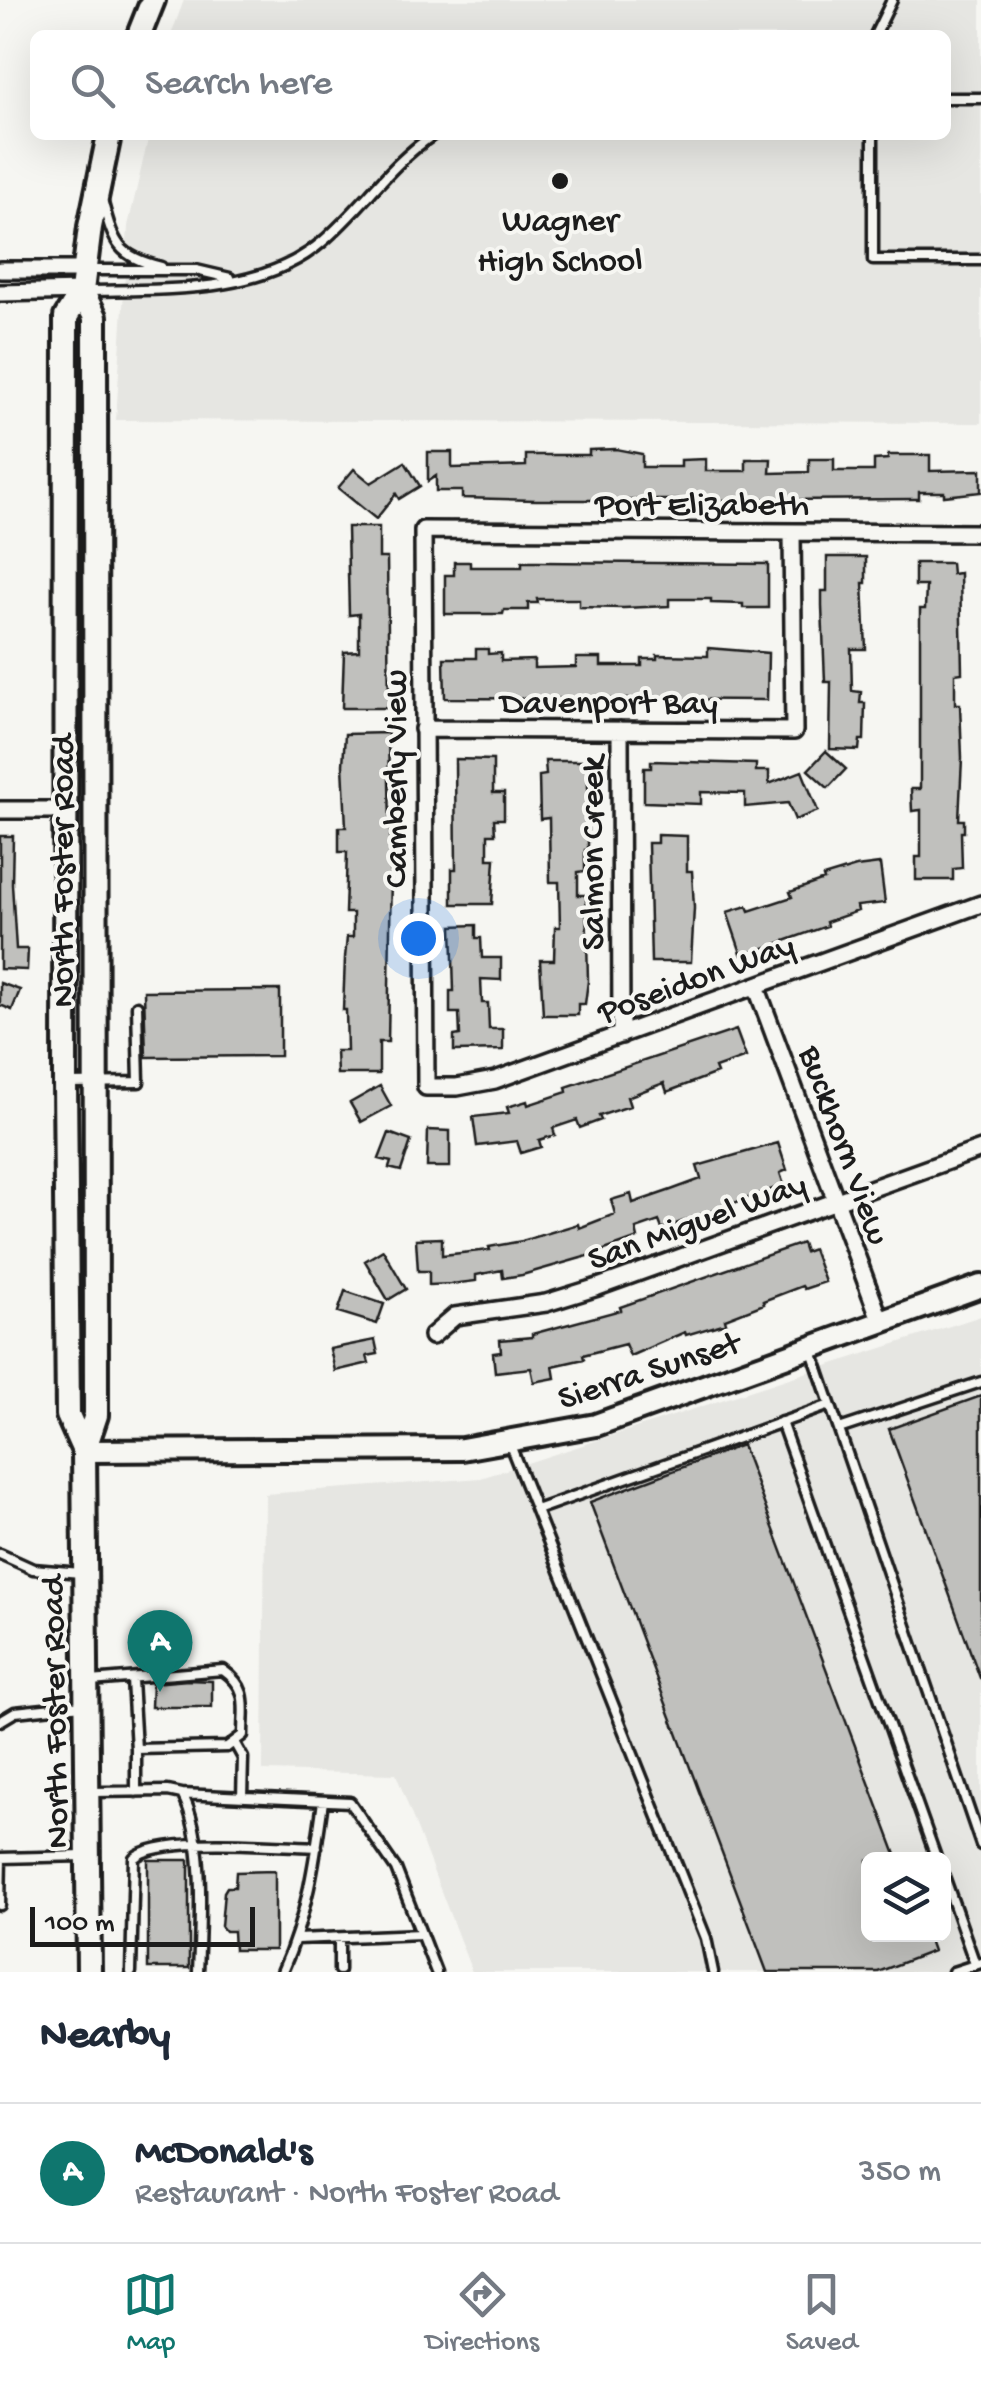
<!DOCTYPE html>
<meta charset="utf-8">
<style>
:root{--surface:#fff;--page:#f6f6f7;--text:#1f2937;--muted:#747a83;--line:#e0e1e3;--accent:#0f766e}
body{margin:0;font-family:"Gochi Hand",sans-serif;background:var(--page);color:var(--text)}
.controls{position:absolute;right:30px;bottom:30px;display:grid;overflow:hidden;border-radius:15px;box-shadow:0 10px 40px #0002}
.controls button{width:90px;height:90px;display:grid;place-items:center;padding:0;border:0;border-bottom:2px solid var(--line);background:var(--surface);color:var(--text);font:50px sans-serif}
.scale{position:absolute;left:30px;bottom:25px;width:225px;box-sizing:border-box;padding-left:10px;border:5px solid #1c1c1c;border-top:0;font-size:28px;line-height:35px;white-space:nowrap;color:#1c1c1c;-webkit-text-stroke:8px #f6f6f2;paint-order:stroke}
.you{position:absolute;left:418px;top:938px;width:35px;height:35px;margin:-25px;border:8px solid #fff;border-radius:50%;background:#1a73e8;box-shadow:0 0 0 15px #1a73e833}
.badge{display:grid;place-items:center;width:65px;height:65px;border-radius:50%;background:var(--accent);color:#fff;font-size:32px;font-weight:700}
.pin{position:absolute;translate:-50% -82px;filter:drop-shadow(0 2px 5px #0008)}
.pin::after{content:'';position:absolute;top:52px;width:35px;height:30px;background:inherit;clip-path:polygon(0 0,100% 0,50% 100%)}
.list{margin:0;padding:0;list-style:none}
h2{display:flex;justify-content:space-between;align-items:center;height:130px;margin:0;padding:0 40px;font-size:42px}
h2 small{font-size:32px;font-weight:400;color:var(--muted)}
.list li{display:grid;grid-template-columns:65px 1fr auto;gap:30px;align-items:center;box-sizing:border-box;height:140px;padding:0 40px;border-top:2px solid var(--line)}
.list b{display:block;font-size:38px;white-space:nowrap}
.list p{margin:0;font-size:32px;white-space:nowrap;color:var(--muted)}
.list em{font-size:32px;font-style:normal;color:var(--muted)}
.icon{flex:none;width:55px;height:55px;fill:none;stroke:currentColor;stroke-width:2;stroke-linecap:round;stroke-linejoin:round}
.map{position:relative;flex:none;width:981px;height:1972px;overflow:hidden}
.search{position:absolute;background:var(--surface);box-shadow:0 10px 40px #0002;left:30px;right:30px;top:30px;height:110px;display:flex;align-items:center;gap:25px;box-sizing:border-box;padding:0 35px;border-radius:15px;color:var(--muted);font-size:38px}
.sheet{height:270px;background:var(--surface)}
nav{display:flex;justify-content:space-around;align-items:center;box-sizing:border-box;height:140px;border-top:2px solid var(--line);background:var(--surface);font-size:28px;color:var(--muted)}
nav a{display:grid;justify-items:center;gap:5px}
nav .on{color:var(--accent)}
.map>svg:first-child{display:block}
</style>
<div class="map">
<svg width="981" height="1972" viewBox="0 0 981 1972">
<rect width="100%" height="100%" fill="#f6f6f2"/>
<filter id="ink" filterUnits="userSpaceOnUse"><feTurbulence type="fractalNoise" baseFrequency=".01" numOctaves="2"/><feDisplacementMap in="SourceGraphic" scale="20" xChannelSelector="R" yChannelSelector="G"/><feConvolveMatrix kernelMatrix="1 2 1 2 8 2 1 2 1" color-interpolation-filters="sRGB"/></filter>
<g filter="url(#ink)">
<path fill="#e6e6e2" fill-rule="evenodd" d="M 184,0 L 981,0 L 981,423 L 116,420 L 128,226 L 149,135 L 946,135 L 946,35 L 171,35 Z
M 981,1316 L 981,1972 L 472,1972 L 396,1774 L 263,1771 L 265,1494 L 481,1478 ZM 868,1860 L 944,1860 L 944,1934 L 868,1934 Z"/>
<path fill="#c0c0bd" stroke="#1c1c1c" stroke-width="2.5" d="M 616,449 L 642,454 L 642,467 L 681,467 L 681,460 L 706,459 L 706,471 L 746,471 L 746,459 L 771,459 L 770,473 L 809,472 L 809,459 L 834,459 L 834,471 L 874,471 L 874,460 L 888,459 L 888,455 L 930,455 L 930,471 L 981,470 L 981,492 L 944,496 L 944,492 L 919,492 L 919,499 L 913,499 L 777,500 L 737,497 L 737,500 L 536,500 L 462,498 L 462,491 L 436,491 L 436,476 L 428,481 L 428,452 L 452,452 L 452,468 L 494,467 L 526,466 L 526,455 L 589,455 L 589,450 Z
M 405,462 L 420,486 L 399,499 L 396,494 L 376,519 L 338,488 L 354,469 L 371,483 Z
M 347,527 L 379,527 L 379,558 L 387,558 L 389,708 L 342,708 L 344,652 L 359,651 L 359,614 L 349,615 Z
M 827,557 L 866,557 L 866,583 L 863,583 L 866,649 L 851,649 L 852,691 L 861,692 L 860,703 L 865,703 L 864,740 L 860,740 L 859,750 L 830,749 L 831,682 L 825,682 L 822,606 L 822,591 L 827,591 Z
M 454,562 L 470,562 L 470,567 L 522,567 L 522,562 L 537,562 L 768,564 L 768,608 L 743,608 L 743,604 L 711,603 L 711,599 L 669,599 L 669,606 L 623,608 L 579,607 L 579,599 L 537,599 L 538,603 L 528,603 L 528,610 L 504,610 L 503,614 L 445,614 L 445,575 L 454,575 Z
M 915,563 L 951,563 L 952,574 L 960,573 L 962,673 L 955,674 L 955,704 L 960,704 L 962,758 L 959,820 L 964,820 L 964,832 L 961,832 L 962,868 L 953,869 L 953,880 L 916,880 L 916,857 L 921,857 L 921,810 L 912,811 L 911,789 L 920,789 L 920,609 L 925,609 L 926,586 L 915,586 Z
M 708,648 L 768,653 L 767,700 L 445,698 L 444,658 L 476,658 L 476,649 L 488,649 L 488,654 L 501,653 L 501,661 L 534,660 L 534,668 L 576,667 L 576,658 L 601,658 L 601,666 L 642,666 L 642,659 L 657,659 L 657,655 L 708,656 Z
M 388,733 L 391,873 L 388,1042 L 379,1042 L 379,1074 L 337,1074 L 336,1051 L 347,1051 L 346,1010 L 343,1010 L 345,958 L 347,937 L 353,937 L 353,913 L 345,913 L 347,852 L 339,852 L 339,827 L 346,827 L 343,765 L 345,734 Z
M 826,751 L 846,769 L 828,788 L 808,770 Z
M 455,759 L 493,760 L 493,793 L 504,793 L 504,819 L 494,819 L 495,834 L 488,834 L 488,859 L 495,859 L 492,904 L 452,904 L 452,869 L 456,869 Z
M 545,761 L 588,761 L 588,850 L 585,850 L 585,871 L 578,872 L 578,895 L 586,895 L 588,981 L 585,1004 L 578,1004 L 578,1015 L 543,1015 L 540,960 L 554,960 L 555,927 L 560,927 L 559,882 L 550,882 L 549,818 L 540,819 L 539,776 L 546,775 Z
M 651,761 L 756,764 L 756,771 L 769,771 L 769,784 L 802,771 L 818,811 L 795,820 L 788,803 L 745,807 L 745,793 L 701,792 L 701,804 L 644,802 L 644,768 L 651,768 Z
M 657,835 L 687,836 L 687,871 L 692,871 L 694,908 L 691,962 L 651,962 L 648,843 L 657,843 Z
M 0,836 L 13,836 L 12,884 L 16,949 L 28,949 L 27,970 L 0,969 Z
M 880,864 L 885,903 L 857,906 L 858,911 L 826,922 L 827,926 L 742,956 L 727,912 L 747,906 L 749,911 L 792,897 L 790,892 L 824,880 L 823,877 L 856,867 Z
M 476,925 L 476,938 L 481,938 L 482,958 L 501,958 L 501,980 L 481,979 L 482,1003 L 488,1003 L 489,1029 L 503,1029 L 503,1050 L 454,1051 L 454,1036 L 460,1035 L 459,1013 L 450,1013 L 450,991 L 454,991 L 452,926 Z
M 0,983 L 20,990 L 12,1010 L 0,1005 Z
M 280,990 L 280,1056 L 146,1057 L 144,991 Z
M 736,1030 L 746,1057 L 715,1068 L 717,1073 L 667,1092 L 664,1083 L 627,1097 L 630,1106 L 599,1116 L 601,1120 L 580,1128 L 577,1120 L 553,1128 L 555,1135 L 539,1140 L 541,1147 L 521,1153 L 517,1141 L 477,1146 L 473,1117 L 509,1113 L 507,1107 L 527,1101 L 528,1105 L 567,1092 L 566,1087 Z
M 380,1086 L 391,1106 L 361,1122 L 350,1103 Z
M 428,1130 L 450,1131 L 450,1167 L 427,1167 Z
M 389,1133 L 411,1141 L 401,1171 L 389,1168 L 391,1162 L 379,1159 Z
M 778,1143 L 787,1170 L 780,1173 L 784,1185 L 662,1229 L 659,1221 L 636,1229 L 638,1238 L 588,1256 L 522,1275 L 503,1278 L 502,1270 L 476,1275 L 476,1281 L 451,1284 L 429,1285 L 429,1271 L 418,1271 L 416,1239 L 442,1238 L 442,1255 L 490,1250 L 489,1247 L 522,1241 L 578,1224 L 579,1228 L 615,1214 L 611,1200 L 631,1194 L 633,1203 L 671,1190 L 701,1179 L 697,1166 Z
M 802,1243 L 805,1252 L 813,1249 L 825,1282 L 804,1289 L 802,1286 L 763,1301 L 764,1304 L 725,1319 L 726,1323 L 686,1335 L 685,1332 L 630,1356 L 625,1344 L 583,1355 L 584,1359 L 553,1366 L 555,1378 L 534,1382 L 531,1368 L 495,1372 L 493,1353 L 501,1352 L 500,1340 L 532,1337 L 532,1334 L 621,1310 L 620,1307 Z
M 383,1250 L 406,1289 L 388,1300 L 365,1261 Z
M 345,1291 L 384,1304 L 377,1324 L 338,1312 Z
M 375,1340 L 378,1354 L 367,1356 L 369,1363 L 335,1371 L 330,1349 Z
M 981,1396 L 981,1678 L 980,1678 L 889,1429 Z
M 742,1445 L 898,1860 L 868,1860 L 868,1934 L 927,1934 L 933,1951 L 878,1972 L 767,1972 L 590,1502 Z
M 188,1680 L 212,1681 L 212,1707 L 151,1707 L 152,1683 Z
M 148,1860 L 189,1860 L 189,1968 L 148,1968 Z
M 275,1871 L 275,1950 L 234,1950 L 233,1931 L 225,1931 L 221,1926 L 224,1892 L 227,1887 L 235,1887 L 236,1872 Z"/>
<g fill="none" stroke-linecap="round" stroke-linejoin="round">
<defs>
<path id="service" d="M 875,35 L 892,0
M 946,98 L 981,98
M 873,135 L 873,260 L 981,260
M 103,203 C 114,244 118,256 161,267
M 90,270 L 196,270 L 230,278
M 87,291 C 163,289 261,295 322,242 C 361,209 391,163 433,135
M 69,1083 L 139,1082 L 137,1006
M 811,1348 L 981,1845
M 781,1422 L 937,1860
M 839,1429 L 981,1382
M 510,1445 L 706,1938 L 713,1972
M 536,1510 L 830,1405
M 0,1554 L 33,1569 L 81,1573
M 91,1681 L 223,1670 C 250,1689 243,1705 243,1735 L 227,1747 L 136,1749 L 132,1680
M 0,1721 L 15,1712 L 82,1705
M 234,1742 L 243,1758 L 242,1797
M 136,1749 L 136,1792
M 92,1792 L 168,1791 L 182,1794 C 206,1837 200,1923 198,1972
M 182,1794 L 350,1802 L 396,1869 L 436,1972
M 0,1858 L 85,1856
M 944,1876 L 975,1964
M 0,1905 L 1,1858
M 339,1938 L 339,1970
M 297,1939 L 421,1934
M 131,1972 L 134,1858 C 159,1835 278,1846 317,1847
M 282,1972 C 307,1917 315,1860 323,1801
M 953,1972 L 981,1963"/>
<path id="minor" d="M 0,270 L 84,270
M 0,293 L 82,291
M 981,533 L 423,530 L 426,1087 L 457,1087 L 495,1080 L 981,904
M 423,729 L 794,731 L 792,532
M 620,730 L 621,1035
M 0,810 L 65,810
M 756,986 L 881,1322
M 432,1336 L 455,1316 L 546,1303 L 598,1287 L 981,1149"/>
<path id="tertiary" d="M 84,1451 L 462,1449 L 596,1425 L 981,1286"/>
<path id="secondary" d="M 139,35 L 153,0
M 82,291 L 95,317 L 96,1415 L 84,1451 L 89,1972
M 84,1451 L 68,1415 L 65,1083 L 66,317 L 82,291 L 90,227 L 109,135"/>
</defs>
<use href="#service" stroke="#1c1c1c" stroke-width="15"/>
<use href="#minor" stroke="#1c1c1c" stroke-width="22"/>
<use href="#tertiary" stroke="#1c1c1c" stroke-width="28"/>
<use href="#secondary" stroke="#1c1c1c" stroke-width="30"/>
<use href="#service" stroke="#f6f6f2" stroke-width="8"/>
<use href="#minor" stroke="#f6f6f2" stroke-width="15"/>
<use href="#tertiary" stroke="#f6f6f2" stroke-width="20"/>
<use href="#secondary" stroke="#f6f6f2" stroke-width="22"/>
</g>
</g>
<circle fill="#1c1c1c" stroke="#f6f6f2" stroke-width="4" cx="560" cy="181" r="10"/>
<g text-anchor="middle" stroke-width="8" stroke-linejoin="round" paint-order="stroke">
<g font-size="35" fill="#1c1c1c" stroke="#f6f6f2">
<text x="560" y="230">Wagner<tspan x="560" dy="40">High School</tspan></text>
</g>
<g font-size="35" fill="#1c1c1c" stroke="#f6f6f2">
<text x="702" y="514">Port Elizabeth</text>
<text x="609" y="712">Davenport Bay</text>
<text transform="translate(393 779) rotate(-90)" y="12">Camberly View</text>
<text transform="translate(590 853) rotate(-90)" y="12">Salmon Creek</text>
<text transform="translate(60 871) rotate(-90)" y="12">North Foster Road</text>
<text transform="translate(695 976) rotate(-20)" y="12">Poseidon Way</text>
<text transform="translate(847 1144) rotate(70)" y="12">Buckhorn View</text>
<text transform="translate(696 1219) rotate(-20)" y="12">San Miguel Way</text>
<text transform="translate(648 1368) rotate(-18)" y="12">Sierra Sunset</text>
<text transform="translate(52 1712) rotate(-91)" y="12">North Foster Road</text>
</g>
</g>
</svg>
<div class="controls">
<button><svg class="icon" aria-label="layers" viewBox="0 0 24 24"><path d="M12 4l9 5-9 5-9-5zM3 14l9 5 9-5"/></svg></button>
</div>
<div class="scale">100 m</div>
<div class="you"></div>
<div class="pin badge" style="left:160px;top:1692px">A</div>
<div class="search"><svg class="icon" aria-label="search" viewBox="0 0 24 24"><circle cx="10" cy="10" r="6"/><path d="M15 15l6 6"/></svg>Search here</div>
</div>
<section class="sheet">
<h2>Nearby<small></small></h2>
<ul class="list">
<li><span class="badge">A</span><div><b>McDonald's</b><p>Restaurant · North Foster Road</p></div><em>350 m</em></li>
</ul>
</section>
<nav>
<a class="on"><svg class="icon" aria-label="map" viewBox="0 0 24 24"><path d="M3 6l6-2 6 2 6-2v14l-6 2-6-2-6 2zM9 4v14M15 6v14"/></svg>Map</a>
<a><svg class="icon" aria-label="directions" viewBox="0 0 24 24"><path d="M12 3l9 9-9 9-9-9zM9 14v-3h6M13 9l2 2-2 2"/></svg>Directions</a>
<a><svg class="icon" aria-label="saved" viewBox="0 0 24 24"><path d="M7 4h10v16l-5-4-5 4z"/></svg>Saved</a>
</nav>
